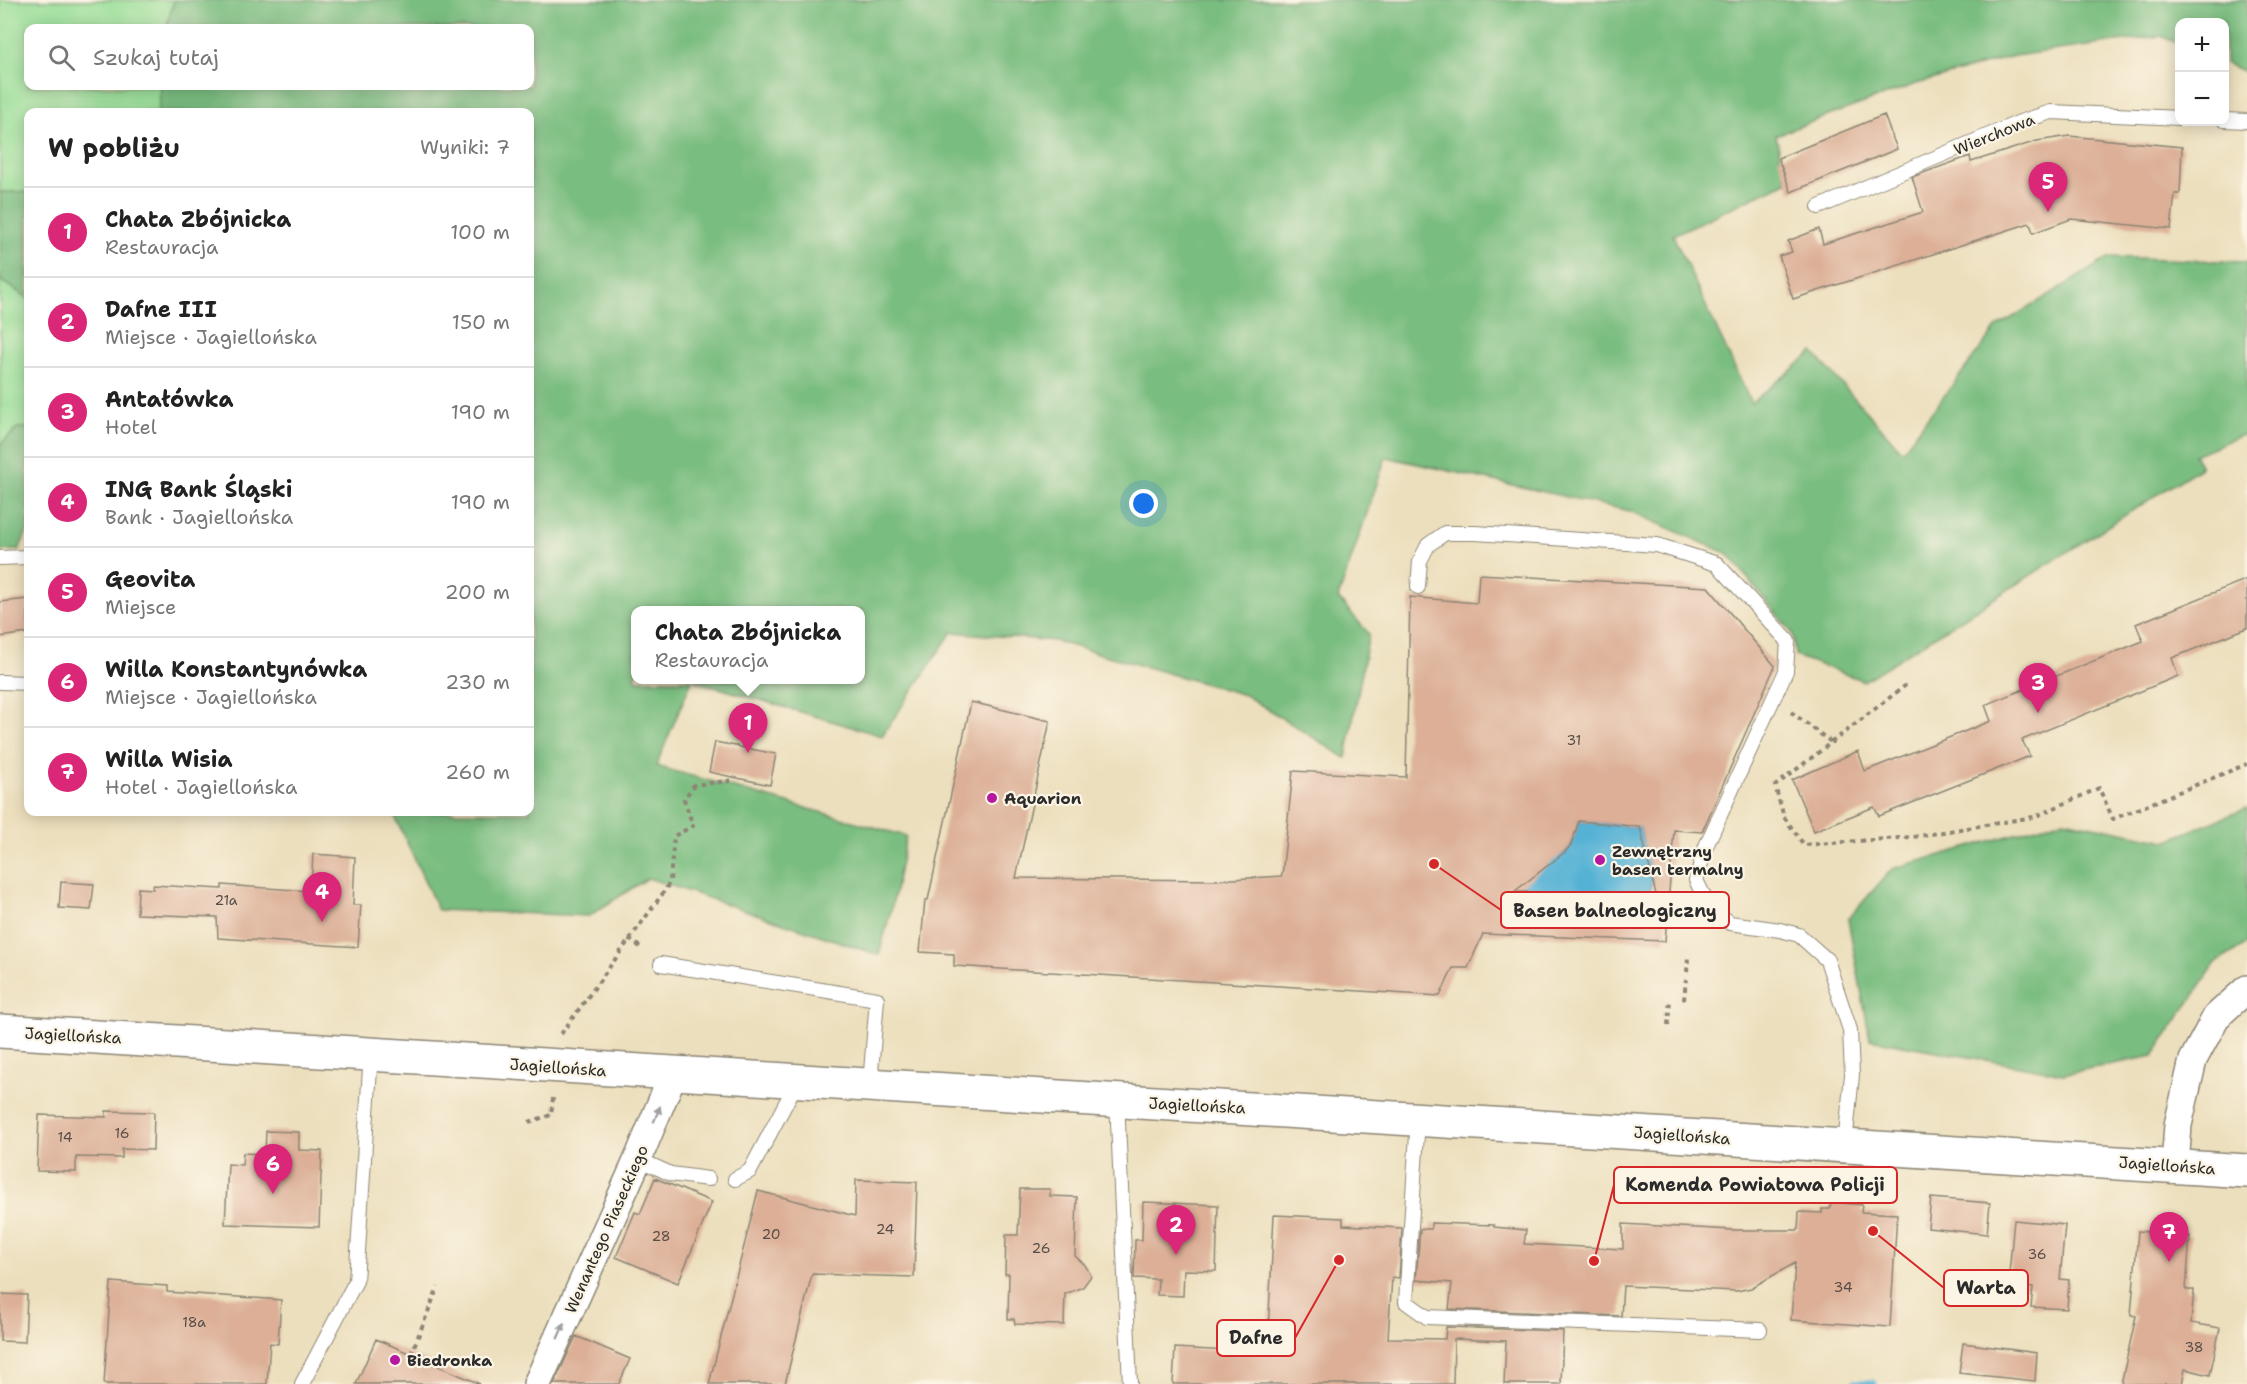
<!DOCTYPE html>
<html lang="pl">
<meta charset="utf-8">
<style>
:root{--surface:#fff;--page:#f6f6f6;--text:#222;--muted:#767676;--line:#e0e0e0;--accent:#db2777}
body{margin:0;font-family:"Shantell Sans",sans-serif;background:var(--page);color:var(--text)}
.controls{position:absolute;right:18px;top:18px;display:grid;overflow:hidden;border-radius:12px;box-shadow:0 3px 15px #0003}
.controls button{width:54px;height:54px;display:grid;place-items:center;padding:0;border:0;border-bottom:2px solid var(--line);background:var(--surface);color:var(--text);font:30px sans-serif}
.you{position:absolute;left:1144px;top:504px;width:21px;height:21px;margin:-15px;border:4px solid #fff;border-radius:50%;background:#1a73e8;box-shadow:0 0 0 9px #1a73e833}
.badge{display:grid;place-items:center;width:39px;height:39px;border-radius:50%;background:var(--accent);color:#fff;font-size:20px;font-weight:700}
.pin{position:absolute;translate:-50% -50px;filter:drop-shadow(0 2px 3px #0008)}
.pin::after{content:'';position:absolute;top:32px;width:21px;height:18px;background:inherit;clip-path:polygon(0 0,100% 0,50% 100%)}
.popup{position:absolute;left:631px;top:606px;width:234px;height:78px;box-sizing:border-box;display:grid;place-content:center;border-radius:12px;background:var(--surface);filter:drop-shadow(0 2px 4px #0005);font-size:20px;white-space:nowrap;color:var(--muted)}
.popup b{font-size:22px;color:var(--text)}
.popup::after{content:'';position:absolute;left:50%;top:100%;margin-left:-12px;border:12px solid transparent;border-top-color:var(--surface)}
.list{margin:0;padding:0;list-style:none}
h2{display:flex;justify-content:space-between;align-items:center;height:78px;margin:0;padding:0 24px;font-size:26px}
h2 small{font-size:20px;font-weight:400;color:var(--muted)}
.list li{display:grid;grid-template-columns:39px 1fr auto;gap:18px;align-items:center;box-sizing:border-box;height:90px;padding:0 24px;border-top:2px solid var(--line)}
.list b{display:block;font-size:22px;white-space:nowrap}
.list p{margin:0;font-size:20px;white-space:nowrap;color:var(--muted)}
.list em{font-size:20px;font-style:normal;color:var(--muted)}
.icon{flex:none;width:33px;height:33px;fill:none;stroke:currentColor;stroke-width:2;stroke-linecap:round;stroke-linejoin:round}
.map{position:relative;flex:none;width:2247px;height:1384px;overflow:hidden}
.search{position:absolute;background:var(--surface);box-shadow:0 3px 15px #0003;left:24px;top:24px;width:510px;height:66px;display:flex;align-items:center;gap:15px;box-sizing:border-box;padding:0 21px;border-radius:12px;color:var(--muted);font-size:22px}
.panel{position:absolute;background:var(--surface);box-shadow:0 3px 15px #0003;left:24px;top:108px;width:510px;height:708px;border-radius:12px}
.map>svg:first-child{display:block}
</style>
<div class="map">
<svg width="2247" height="1384" viewBox="0 0 2247 1384">
<rect width="100%" height="100%" fill="#fcf5e5"/>
<filter id="ink" filterUnits="userSpaceOnUse"><feTurbulence type="fractalNoise" baseFrequency=".0167" numOctaves="2"/><feDisplacementMap in="SourceGraphic" scale="12" xChannelSelector="R" yChannelSelector="G"/><feConvolveMatrix kernelMatrix="1 2 1 2 8 2 1 2 1" color-interpolation-filters="sRGB"/></filter>
<filter id="wash" filterUnits="userSpaceOnUse"><feTurbulence type="fractalNoise" baseFrequency=".008" numOctaves="4" result="noise"/><feDisplacementMap in="SourceGraphic" scale="24" xChannelSelector="R" yChannelSelector="G"/><feGaussianBlur stdDeviation="1.35" result="paint"/><feColorMatrix in="noise" values="0 0 0 0 0 0 0 0 0 0 0 0 0 0 0 0 0 1.4 0 .05"/><feComposite in="paint" operator="in"/></filter>
<g filter="url(#wash)">
<rect width="100%" height="100%" fill="#ecdfbd"/>
<path fill="#98de97" stroke="#628461" stroke-width="1.5" d="M 0,0 L 174,0 L 166,28 L 28,28 L 28,86 L 161,86 L 158,112 L 28,112 L 28,192 L 0,192 Z
M 0,280 L 28,298 L 28,428 L 17,428 L 0,445 Z"/>
<path fill="#7abd80" stroke="#527456" stroke-width="1.5" fill-rule="evenodd" d="M 174,0 L 2247,0 L 2247,73 L 2225,63 L 2224,22 L 2180,22 L 2179,44 L 2161,36 L 2014,56 L 1913,85 L 1776,135 L 1786,182 L 1673,235 L 1751,403 L 1813,352 L 1902,451 L 1997,327 L 2110,257 L 2247,262 L 2247,433 L 2194,455 L 2201,467 L 1864,681 L 1795,656 L 1793,634 L 1728,554 L 1630,511 L 1386,457 L 1338,598 L 1369,634 L 1346,758 L 1245,695 L 1055,641 L 952,632 L 882,736 L 692,680 L 656,766 L 906,836 L 892,906 L 879,955 L 648,878 L 589,916 L 438,910 L 393,812 L 530,812 L 530,112 L 158,112 L 161,86 L 530,86 L 530,28 L 166,28 ZM 636,610 L 861,610 L 861,680 L 636,680 Z
M 0,192 L 28,192 L 28,298 L 0,280 Z
M 18,428 L 28,428 L 28,529 L 19,550 L 0,551 L 0,445 Z
M 2247,808 L 2247,943 L 2215,964 L 2153,1056 L 2063,1074 L 1870,1039 L 1848,919 L 1892,869 L 2064,820 L 2166,841 Z"/>
<path fill="#57b2d5" stroke="#416e80" stroke-width="1.5" d="M 1579,821 L 1640,827 L 1652,878 L 1650,899 L 1490,890 L 1565,853 L 1571,845 Z"/>
<g fill="none" stroke-linecap="round" stroke-linejoin="round">
<path stroke="#57b2d5" stroke-width="9" d="M 1855,1384 L 1873,1384"/>
</g>
<g id="blocks">
<path fill="#dcaf96" fill-rule="evenodd" d="M 1884,115 L 1897,149 L 1791,192 L 1778,158 Z
M 2069,136 L 2182,147 L 2180,194 L 2175,194 L 2171,229 L 2071,219 L 2033,233 L 2030,223 L 1793,299 L 1779,256 L 1792,252 L 1788,241 L 1819,229 L 1823,244 L 1923,212 L 1912,177 L 1970,156 L 1971,162 L 2037,141 Z
M 1479,574 L 1708,587 L 1775,666 L 1702,832 L 1674,830 L 1665,941 L 1483,934 L 1468,968 L 1453,968 L 1440,996 L 954,966 L 954,954 L 920,952 L 925,900 L 928,900 L 971,702 L 1050,721 L 1016,878 L 1215,880 L 1282,876 L 1293,771 L 1406,777 L 1410,597 L 1477,603 ZM 1579,821 L 1640,827 L 1657,899 L 1515,891 L 1565,852 L 1571,845 Z
M 2247,579 L 2247,628 L 2172,658 L 2178,676 L 2022,740 L 2030,756 L 1879,816 L 1874,807 L 1814,831 L 1792,780 L 1858,751 L 1865,771 L 1991,721 L 1985,705 L 2143,641 L 2136,624 Z
M 28,599 L 28,633 L 0,637 L 0,602 Z
M 715,742 L 776,754 L 770,785 L 709,772 Z
M 313,854 L 355,857 L 353,905 L 361,905 L 358,947 L 218,938 L 217,917 L 137,914 L 138,888 L 153,889 L 153,885 L 222,889 L 222,885 L 311,891 Z
M 61,882 L 94,884 L 91,910 L 59,908 Z
M 106,1111 L 154,1112 L 153,1150 L 122,1149 L 122,1158 L 76,1157 L 76,1172 L 37,1171 L 39,1115 L 106,1117 Z
M 266,1131 L 299,1132 L 299,1150 L 322,1151 L 319,1227 L 225,1224 L 228,1164 L 242,1165 L 243,1153 L 265,1154 Z
M 655,1178 L 712,1202 L 678,1283 L 616,1257 L 635,1212 L 640,1214 Z
M 856,1180 L 917,1182 L 914,1277 L 812,1274 L 785,1384 L 709,1384 L 758,1191 L 855,1216 Z
M 1020,1189 L 1050,1189 L 1050,1196 L 1077,1197 L 1075,1256 L 1085,1265 L 1091,1276 L 1083,1287 L 1065,1294 L 1064,1325 L 1015,1324 L 1014,1319 L 1008,1319 L 1009,1274 L 1005,1274 L 1006,1235 L 1018,1235 Z
M 1931,1198 L 1990,1203 L 1987,1234 L 1928,1228 Z
M 1143,1202 L 1218,1205 L 1216,1271 L 1184,1270 L 1183,1296 L 1157,1295 L 1158,1279 L 1134,1278 L 1135,1240 L 1142,1240 Z
M 1831,1202 L 1862,1205 L 1861,1212 L 1897,1214 L 1890,1327 L 1791,1320 L 1795,1263 L 1751,1288 L 1737,1291 L 1623,1286 L 1621,1316 L 1449,1309 L 1452,1283 L 1416,1280 L 1420,1229 L 1431,1229 L 1431,1223 L 1494,1225 L 1494,1227 L 1526,1230 L 1524,1244 L 1623,1249 L 1623,1224 L 1733,1230 L 1798,1230 L 1799,1212 L 1822,1213 L 1822,1209 L 1830,1209 Z
M 1274,1215 L 1343,1218 L 1343,1225 L 1402,1228 L 1399,1278 L 1392,1277 L 1388,1338 L 1445,1339 L 1446,1327 L 1563,1331 L 1561,1384 L 1504,1384 L 1506,1341 L 1454,1339 L 1453,1384 L 1173,1384 L 1175,1348 L 1267,1353 Z
M 2014,1220 L 2065,1225 L 2060,1279 L 2069,1280 L 2067,1309 L 2031,1307 L 2033,1287 L 2008,1284 Z
M 2138,1231 L 2190,1236 L 2186,1290 L 2194,1290 L 2191,1323 L 2220,1328 L 2210,1375 L 2185,1369 L 2182,1384 L 2121,1384 L 2136,1316 L 2131,1315 Z
M 111,1282 L 167,1286 L 167,1292 L 281,1300 L 278,1344 L 270,1343 L 267,1384 L 104,1384 Z
M 0,1294 L 27,1295 L 25,1342 L 0,1341 Z
M 576,1336 L 630,1359 L 619,1384 L 554,1384 Z
M 376,1339 L 411,1354 L 480,1384 L 356,1384 Z
M 1963,1343 L 2037,1353 L 2035,1381 L 1959,1373 Z"/>
</g>
</g>
<g filter="url(#ink)">
<use href="#blocks" fill-opacity="0" stroke="#8c8574" stroke-width="1.5"/>
<g fill="none" stroke-linecap="round" stroke-linejoin="round">
<defs>
<path id="service" d="M 2224,120 L 2247,121
M 1819,207 L 2020,122 L 2051,112 L 2180,118
M 0,558 L 28,557
M 1418,587 L 1420,561 L 1428,545 L 1445,533 L 1475,533 L 1657,545 L 1717,564 L 1788,641 L 1786,671 L 1706,846 L 1696,880 L 1704,897 L 1715,911 L 1730,923 L 1780,930 L 1799,935 L 1827,960 L 1850,1030 L 1852,1075 L 1845,1144
M 0,682 L 28,683
M 661,964 L 877,999 L 870,1084
M 1117,1100 L 1130,1384
M 1418,1119 L 1406,1302 L 1427,1317 L 1760,1330
M 638,1159 L 671,1174 L 708,1179
M 735,1179 L 750,1171 L 797,1082
M 302,1384 L 356,1281 L 371,1053"/>
<path id="minor" d="M 2175,1166 L 2178,1125 L 2193,1060 L 2216,1017 L 2247,989
M 537,1384 L 638,1159 L 673,1074"/>
<path id="tertiary" d="M 0,1031 L 2247,1171"/>
</defs>
<use href="#service" stroke="#8c8574" stroke-width="16"/>
<use href="#minor" stroke="#8c8574" stroke-width="30"/>
<use href="#tertiary" stroke="#8c8574" stroke-width="36"/>
<path stroke="#8c8574" stroke-width="4" stroke-dasharray="4.5 4.5" stroke-linecap="butt" d="M 1906,685 L 1775,786 L 1784,817 L 1804,845 L 1913,837 L 2034,817 L 2099,788 L 2113,819 L 2247,764
M 1791,712 L 1831,742
M 629,939 L 643,949
M 1687,972 L 1688,958
M 1684,1000 L 1686,979
M 1668,1025 L 1670,999
M 561,1034 L 666,889 L 670,880 L 674,836 L 693,826 L 684,799 L 694,785 L 729,781 L 733,777
M 529,1122 L 551,1115 L 553,1098
M 411,1354 L 438,1287"/>
<use href="#service" stroke="#fff" stroke-width="14"/>
<use href="#minor" stroke="#fff" stroke-width="27"/>
<use href="#tertiary" stroke="#fff" stroke-width="33"/>
</g>
<defs><path id="oneway-solid" d="M-6-.8H1V-3.2L6.5 0L1 3.2V.8H-6Z" transform="scale(1.5)"/></defs>
<g fill="#a0a0a0">
<use href="#oneway-solid" transform="translate(657 1114) rotate(-68)"/>
<use href="#oneway-solid" transform="translate(561 1331) rotate(-66)"/>
</g>
</g>
<g fill="#b5179e" stroke="#fcf5e5" stroke-width="2">
<circle cx="992" cy="798" r="6"/>
<circle cx="1600" cy="860" r="6"/>
<circle cx="395" cy="1360" r="6"/>
</g>
<g text-anchor="middle" stroke-width="4.5" stroke-linejoin="round" paint-order="stroke">
<g font-size="14" fill="#574c46">
<text x="1574" y="745">31</text>
<text x="226" y="905">21a</text>
<text x="122" y="1138">16</text>
<text x="65" y="1142">14</text>
<text x="885" y="1234">24</text>
<text x="771" y="1239">20</text>
<text x="661" y="1241">28</text>
<text x="1041" y="1253">26</text>
<text x="2037" y="1259">36</text>
<text x="1843" y="1292">34</text>
<text x="194" y="1327">18a</text>
<text x="2194" y="1352">38</text>
</g>
<g font-size="16" fill="#2b2b2b" stroke="#fcf5e5">
<text transform="translate(1994 134) rotate(-22)" y="6">Wierchowa</text>
<text transform="translate(73 1035) rotate(3)" y="6">Jagiellońska</text>
<text transform="translate(558 1067) rotate(4)" y="6">Jagiellońska</text>
<text transform="translate(1197 1105) rotate(3)" y="6">Jagiellońska</text>
<text transform="translate(1682 1135) rotate(4)" y="6">Jagiellońska</text>
<text transform="translate(2167 1165) rotate(4)" y="6">Jagiellońska</text>
<text transform="translate(606 1229) rotate(-66)" y="6">Wenantego Piaseckiego</text>
</g>
<g font-size="16" font-weight="bold" fill="#2b2b2b" stroke="#fcf5e5" text-anchor="start">
<text x="1004" y="804">Aquarion</text>
<text x="1612" y="857">Zewnętrzny<tspan x="1612" dy="18">basen termalny</tspan></text>
<text x="407" y="1366">Biedronka</text>
</g>
</g>
<path fill="none" stroke="#d62828" stroke-width="2" d="M1434 864L1501 910M1594 1261L1614 1185M1873 1231L1944 1288M1339 1260L1295 1338"/>
<g fill="#d62828" stroke="#fcf5e5" stroke-width="2">
<circle cx="1434" cy="864" r="6"/>
<circle cx="1594" cy="1261" r="6"/>
<circle cx="1873" cy="1231" r="6"/>
<circle cx="1339" cy="1260" r="6"/>
</g>
<g fill="#fcf5e5" stroke="#d62828" stroke-width="2">
<rect x="1501" y="892" width="228" height="36" rx="6"/>
<rect x="1614" y="1167" width="283" height="36" rx="6"/>
<rect x="1944" y="1270" width="84" height="36" rx="6"/>
<rect x="1217" y="1320" width="78" height="36" rx="6"/>
</g>
<g font-size="18" text-anchor="middle" font-weight="bold" fill="#2b2b2b">
<text x="1615" y="917">Basen balneologiczny</text>
<text x="1755" y="1191">Komenda Powiatowa Policji</text>
<text x="1986" y="1294">Warta</text>
<text x="1256" y="1344">Dafne</text>
</g>
</svg>
<div class="controls">
<button>+</button>
<button>−</button>
</div>
<div class="you"></div>
<div class="pin badge" style="left:748px;top:753px">1</div>
<div class="popup"><b>Chata Zbójnicka</b>Restauracja</div>
<div class="pin badge" style="left:1176px;top:1255px">2</div>
<div class="pin badge" style="left:2038px;top:713px">3</div>
<div class="pin badge" style="left:322px;top:922px">4</div>
<div class="pin badge" style="left:2048px;top:212px">5</div>
<div class="pin badge" style="left:273px;top:1194px">6</div>
<div class="pin badge" style="left:2169px;top:1262px">7</div>
<div class="search"><svg class="icon" aria-label="search" viewBox="0 0 24 24"><circle cx="10" cy="10" r="6"/><path d="M15 15l6 6"/></svg>Szukaj tutaj</div>
<section class="panel">
<h2>W pobliżu<small>Wyniki: 7</small></h2>
<ul class="list">
<li><span class="badge">1</span><div><b>Chata Zbójnicka</b><p>Restauracja</p></div><em>100 m</em></li>
<li><span class="badge">2</span><div><b>Dafne III</b><p>Miejsce · Jagiellońska</p></div><em>150 m</em></li>
<li><span class="badge">3</span><div><b>Antałówka</b><p>Hotel</p></div><em>190 m</em></li>
<li><span class="badge">4</span><div><b>ING Bank Śląski</b><p>Bank · Jagiellońska</p></div><em>190 m</em></li>
<li><span class="badge">5</span><div><b>Geovita</b><p>Miejsce</p></div><em>200 m</em></li>
<li><span class="badge">6</span><div><b>Willa Konstantynówka</b><p>Miejsce · Jagiellońska</p></div><em>230 m</em></li>
<li><span class="badge">7</span><div><b>Willa Wisia</b><p>Hotel · Jagiellońska</p></div><em>260 m</em></li>
</ul>
</section>
</div>
